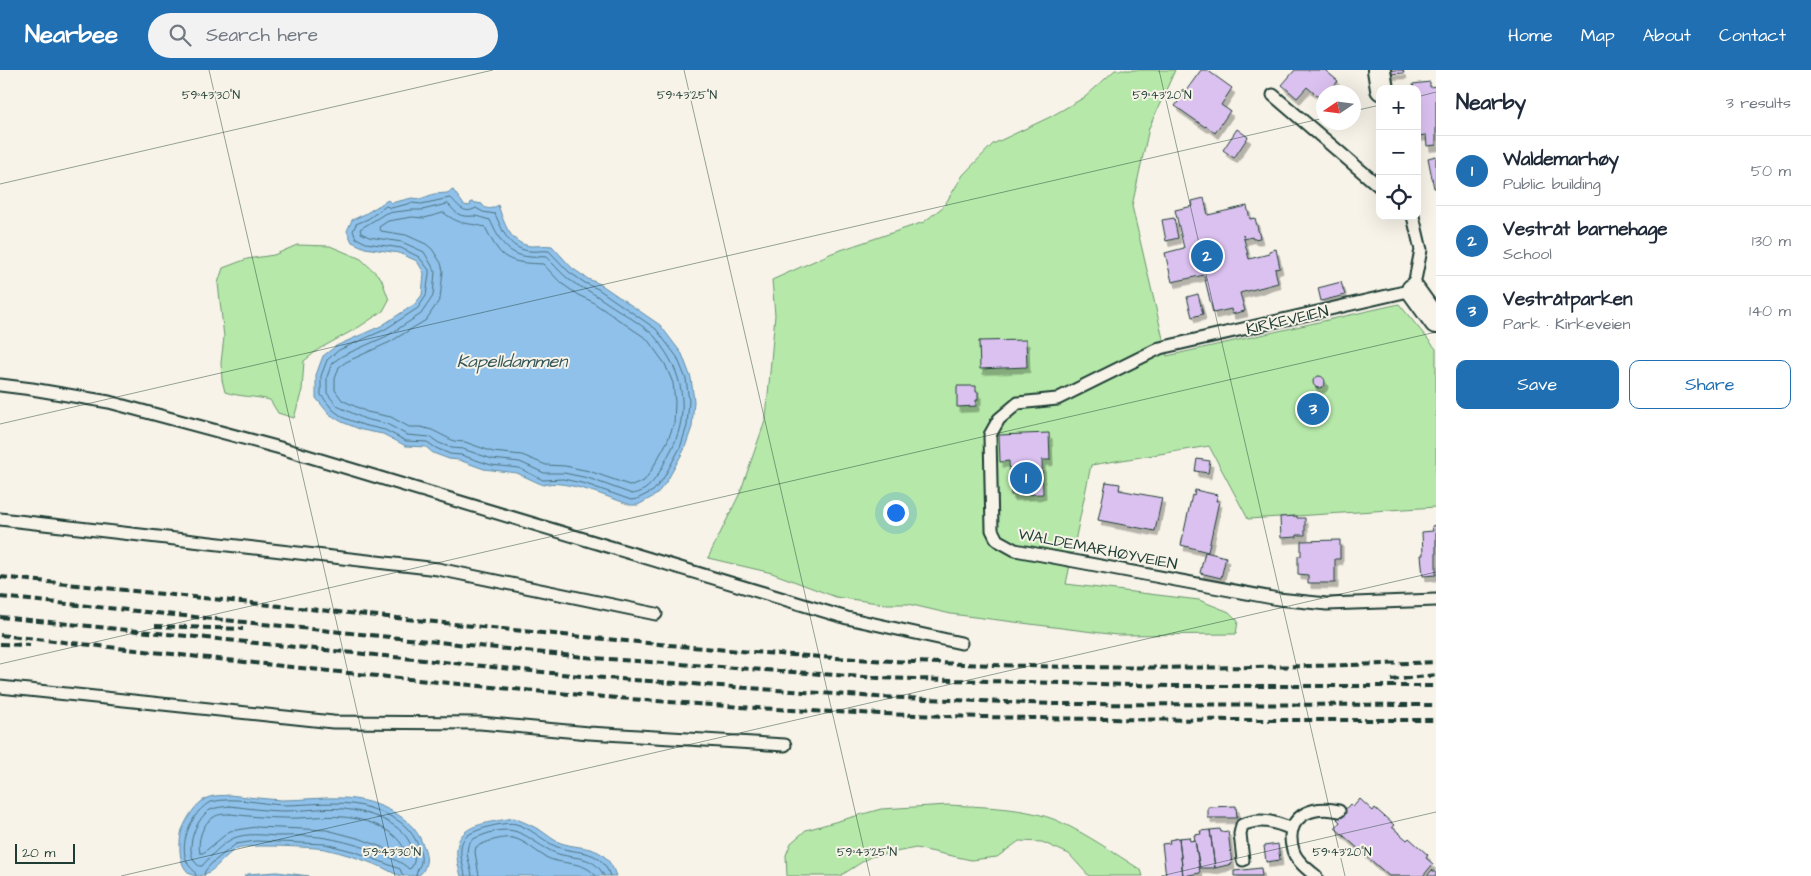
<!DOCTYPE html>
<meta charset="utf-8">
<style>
:root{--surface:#fff;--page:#f2f2f3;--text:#1f2937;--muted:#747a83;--line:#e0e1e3;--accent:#1f6fb2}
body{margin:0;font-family:"Architects Daughter",sans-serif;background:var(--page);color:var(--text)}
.controls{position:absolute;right:15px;top:15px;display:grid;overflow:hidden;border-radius:10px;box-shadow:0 5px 20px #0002}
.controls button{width:45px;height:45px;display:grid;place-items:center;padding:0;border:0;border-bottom:1px solid var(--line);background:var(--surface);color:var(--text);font:25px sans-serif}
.compass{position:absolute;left:1316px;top:15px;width:45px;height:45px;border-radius:50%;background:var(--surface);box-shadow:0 5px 20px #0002;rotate:257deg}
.scale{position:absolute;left:15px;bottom:12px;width:60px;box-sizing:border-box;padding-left:5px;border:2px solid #1f3d34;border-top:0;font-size:14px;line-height:18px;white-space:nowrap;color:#1f3d34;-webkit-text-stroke:4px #f7f3e8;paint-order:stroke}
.you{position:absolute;left:895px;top:442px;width:18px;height:18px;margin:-12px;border:4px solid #fff;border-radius:50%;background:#1a73e8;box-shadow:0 0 0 8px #1a73e833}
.badge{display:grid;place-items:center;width:32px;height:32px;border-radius:50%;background:var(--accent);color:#fff;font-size:16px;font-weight:700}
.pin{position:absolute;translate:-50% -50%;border:2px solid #fff;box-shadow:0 1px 5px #0006}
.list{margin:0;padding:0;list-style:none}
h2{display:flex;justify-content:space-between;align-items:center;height:65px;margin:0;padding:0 20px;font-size:21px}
h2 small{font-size:16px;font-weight:400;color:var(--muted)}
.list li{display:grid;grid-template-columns:32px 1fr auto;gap:15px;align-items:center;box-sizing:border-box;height:70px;padding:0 20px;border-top:1px solid var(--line)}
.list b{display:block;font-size:19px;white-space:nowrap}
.list p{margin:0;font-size:16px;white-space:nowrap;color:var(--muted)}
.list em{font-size:16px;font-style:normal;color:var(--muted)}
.actions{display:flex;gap:10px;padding:15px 20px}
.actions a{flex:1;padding:11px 0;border:1px solid var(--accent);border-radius:10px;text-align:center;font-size:18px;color:var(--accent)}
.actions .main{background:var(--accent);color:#fff}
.icon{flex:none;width:28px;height:28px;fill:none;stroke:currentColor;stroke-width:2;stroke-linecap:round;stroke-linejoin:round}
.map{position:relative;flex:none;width:1436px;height:806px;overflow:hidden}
header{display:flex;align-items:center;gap:30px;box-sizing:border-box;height:70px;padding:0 25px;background:var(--accent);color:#fff}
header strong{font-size:24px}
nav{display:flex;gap:28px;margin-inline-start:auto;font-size:18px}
.search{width:350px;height:45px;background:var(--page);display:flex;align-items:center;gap:12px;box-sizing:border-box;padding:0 18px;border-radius:28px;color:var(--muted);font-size:19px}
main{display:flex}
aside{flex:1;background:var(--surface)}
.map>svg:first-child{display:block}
</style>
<header>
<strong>Nearbee</strong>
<div class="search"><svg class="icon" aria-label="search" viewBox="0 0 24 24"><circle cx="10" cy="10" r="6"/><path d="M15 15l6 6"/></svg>Search here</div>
<nav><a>Home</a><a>Map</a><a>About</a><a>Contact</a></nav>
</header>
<main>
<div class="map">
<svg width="1436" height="806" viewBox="0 0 1436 806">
<defs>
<filter id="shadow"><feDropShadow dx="3" dy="5.5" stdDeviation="0" flood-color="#0004"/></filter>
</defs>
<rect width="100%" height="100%" fill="#f7f3e8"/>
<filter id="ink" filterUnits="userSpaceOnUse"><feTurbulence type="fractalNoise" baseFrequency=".02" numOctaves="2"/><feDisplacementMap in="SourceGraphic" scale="10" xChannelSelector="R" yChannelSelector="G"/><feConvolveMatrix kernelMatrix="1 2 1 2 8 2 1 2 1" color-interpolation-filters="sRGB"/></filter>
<g filter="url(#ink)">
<path fill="#b6e9a9" stroke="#6a936e" d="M 1115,0 L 1175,0 L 1149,58 L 1132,136 L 1167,286 L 1399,234 L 1436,279 L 1436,437 L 1248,449 L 1209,376 L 1091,395 L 1066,514 L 1199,530 L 1229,542 L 1238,551 L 1236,564 L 1117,565 L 951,544 L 908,534 L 885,534 L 836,527 L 772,503 L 708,488 L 740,423 L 766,348 L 775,245 L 772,210 L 832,183 L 924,152 L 944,136 L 963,105 L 993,74 L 1050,47 L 1085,27 Z
M 297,175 L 330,176 L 361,189 L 381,208 L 389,230 L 383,241 L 359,257 L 319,279 L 304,291 L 302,320 L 294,348 L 278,343 L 270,330 C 255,326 240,327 225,322 L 222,310 L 221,293 L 224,267 L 218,213 L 223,198 L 247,189 L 274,185 Z
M 948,735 C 982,737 1026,737 1058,751 C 1087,764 1114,783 1141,800 L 1143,806 L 1089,806 L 1069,784 L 1042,772 L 1019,771 L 997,787 L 971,790 L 916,778 L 870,787 L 840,806 L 787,806 L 786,785 L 791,773 L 806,760 L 881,739 Z"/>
<path fill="#8fc1eb" stroke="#628ca2" d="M 453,120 L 464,135 L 470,136 L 471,132 L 482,134 L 483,136 C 488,140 493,139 498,135 C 504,153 510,174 531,176 C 538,176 545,175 552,176 L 572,198 L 588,209 L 600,214 L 660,255 L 682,284 L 691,308 L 694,331 L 692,357 L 684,380 L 667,411 L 656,425 L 638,435 L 631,435 C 610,428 563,408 543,415 L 517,403 L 484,399 L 459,390 L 449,389 L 433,383 L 426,377 L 406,376 L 383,364 L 362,360 L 342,352 L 329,344 L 316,328 L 316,305 L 323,286 L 336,276 L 381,256 L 415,234 L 422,225 L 424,203 L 417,191 L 399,183 L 365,178 L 352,172 L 347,161 L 352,150 L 365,144 L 388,130 L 391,133 L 412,128 L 420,129 L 434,124 L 447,123 Z
M 229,725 C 247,727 265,729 282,730 C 302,730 322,727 343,728 C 370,729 407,742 420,768 C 423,775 428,785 426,793 C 425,797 423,804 418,805 C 415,806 407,806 403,806 C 395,805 387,799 379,796 C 362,789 343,783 325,779 C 312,777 249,774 238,778 C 223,785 214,806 196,806 C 178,803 178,774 182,760 C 187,748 195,734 207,728 C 213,725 223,726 229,725 Z
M 514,748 C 521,751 529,754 536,758 C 543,761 549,767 556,771 C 580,782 604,770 616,806 L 461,806 C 446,756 473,755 514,748 Z
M 277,802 L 309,806 L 244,806 L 248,804 Z"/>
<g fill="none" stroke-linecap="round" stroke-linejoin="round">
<path stroke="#4c727d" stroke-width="1" d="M 451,128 C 459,136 464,145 476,138 L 483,142 L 495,144 C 503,161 508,178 529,181 C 536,182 543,180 549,181 L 569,202 L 585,213 L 598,219 L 656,259 L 677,287 L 686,309 L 689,331 L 687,356 L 680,378 L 663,409 L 653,421 L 637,429 L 631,430 L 586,414 L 563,409 L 543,410 L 519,398 L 491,395 L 461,385 L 450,384 L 436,378 L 427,372 L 406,371 L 385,360 L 363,355 L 344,348 L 333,340 L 321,325 L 321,306 L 327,290 L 339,280 L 384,260 L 418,238 L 426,226 L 429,204 L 429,200 L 419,187 L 401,178 L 366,173 L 356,168 L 353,161 L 356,154 L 368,149 L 386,136 L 391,138 L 412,133 L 421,134 Z
M 448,134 C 458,145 459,147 474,146 C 478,146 485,149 490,150 C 499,169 506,185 530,187 C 535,188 541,186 546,187 C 553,193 558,200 565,206 C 574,215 587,219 597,226 C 614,238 634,249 650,262 C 655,266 659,272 662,277 C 686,309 689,349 669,384 C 661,399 652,422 632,424 L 588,408 L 564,403 L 544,403 L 520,392 L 492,389 L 463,379 L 452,378 L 439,373 L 430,367 L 407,365 L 387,354 L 365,349 L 337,336 L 327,323 L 327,307 L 332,293 L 342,286 L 387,266 L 421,244 L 433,226 L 435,201 L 424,182 L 402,172 L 369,167 L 361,163 L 360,159 L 386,143 L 412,140 L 422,140 Z
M 444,143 C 461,156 466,152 485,157 C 489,164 492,172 497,178 C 507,194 527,193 543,194 L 561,213 L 578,225 L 591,231 L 647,269 L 665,294 L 673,313 L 675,332 L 674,354 L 667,372 L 651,401 L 644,411 L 632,416 L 589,401 L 565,396 L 546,395 L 522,385 L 493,382 L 465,372 L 454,371 L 432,360 L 421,357 L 409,357 L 391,347 L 367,342 L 342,330 L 335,320 L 335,309 L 339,297 L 346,292 L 390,272 L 426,250 L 440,229 L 443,201 L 441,193 L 432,179 L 426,174 L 406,165 L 381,161 L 379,157 L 388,151 L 412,147 L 424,148 Z
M 230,736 C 248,738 266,741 283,741 C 304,741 324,737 344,739 C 368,742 399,751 410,773 C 414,782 417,790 411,798 L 409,799 C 395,785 346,771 326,768 C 310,765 292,766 276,766 C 263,765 246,763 234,768 C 221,774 211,786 202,796 L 199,796 C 182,784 195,749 210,740 C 216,737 224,737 230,736 Z
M 230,744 C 248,746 266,748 284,748 C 304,749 323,745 343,747 C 366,749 399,759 406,784 L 402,785 L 361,769 L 327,760 L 256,757 L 230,761 L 203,783 L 200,783 C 197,772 202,753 214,747 C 218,744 225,744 230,744 Z
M 196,806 C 195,800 191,799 188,794 C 179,777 188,754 199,741 C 202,738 207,733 211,732 C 234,726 261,734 283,735 C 310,735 337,730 363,736 C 377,740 397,747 407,758 C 414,765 423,781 421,792 C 420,797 416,801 416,806
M 204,806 L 205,801 L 212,793 L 236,774 L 256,771 L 325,774 L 356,782 L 400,799 L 403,806
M 465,806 C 464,797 460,788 461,779 C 461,774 463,769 467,766 C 475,759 506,751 516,754 C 530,758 540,768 553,775 C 574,786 600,775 610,806
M 472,806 C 471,795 463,782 470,772 C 473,768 479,767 483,765 C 517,752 524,767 551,781 C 570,791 593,782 604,806
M 479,806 L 475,782 L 476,777 C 484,772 504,766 513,768 C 527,771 537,784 550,789 C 566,795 584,791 596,806"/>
</g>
<path fill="#dbc1f0" stroke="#1f3d34" filter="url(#shadow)" d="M 1201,0 L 1207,0 L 1232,18 L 1221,35 L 1230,41 L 1215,63 L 1206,56 L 1205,57 L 1175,36 Z
M 1295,0 L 1327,0 L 1326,1 L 1338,11 L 1328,22 L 1324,22 L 1322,30 L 1307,17 L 1297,28 L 1282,15 Z
M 1389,0 L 1403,0 L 1404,3 L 1390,4 Z
M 1430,12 L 1430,17 L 1436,16 L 1436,75 L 1427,76 L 1426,65 L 1417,66 L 1417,19 L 1414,19 L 1413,14 Z
M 1237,59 L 1248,67 L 1234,88 L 1223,80 Z
M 1436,86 L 1436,118 L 1434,118 L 1428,88 Z
M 1204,128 L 1208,145 L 1247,136 L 1250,149 L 1255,148 L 1260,168 L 1253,169 L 1252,167 L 1244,169 L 1243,165 L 1249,189 L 1269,184 L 1269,181 L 1276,179 L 1280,198 L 1275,199 L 1278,213 L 1240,223 L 1245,241 L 1232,244 L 1231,239 L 1213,243 L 1204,205 L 1172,212 L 1165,183 L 1184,178 L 1175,140 L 1193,136 L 1192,131 Z
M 1174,148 L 1178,168 L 1166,171 L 1162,150 Z
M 1341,212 L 1345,225 L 1321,231 L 1318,218 Z
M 1198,224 L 1203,244 L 1192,247 L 1187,227 Z
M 1026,270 L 1027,297 L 980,299 L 979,271 Z
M1313 312a6 6 0 1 1 12 0a6 6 0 1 1-12 0Z
M 957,316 L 976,316 L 976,322 L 978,322 L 978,330 L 976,330 L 976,336 L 957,337 Z
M 1049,363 L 1050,390 L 1042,390 L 1043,424 L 1011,425 L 1009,391 L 1000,392 L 999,365 Z
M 1197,389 L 1210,391 L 1208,403 L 1195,401 Z
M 1106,412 L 1120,414 L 1119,420 L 1162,428 L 1155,461 L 1098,450 Z
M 1195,420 L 1218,425 L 1216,431 L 1219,431 L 1208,482 L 1181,475 L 1192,425 L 1194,426 Z
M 1297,446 L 1297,448 L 1305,448 L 1305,465 L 1297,465 L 1297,467 L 1281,468 L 1280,447 Z
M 1436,455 L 1436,505 L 1423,506 L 1421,485 L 1423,485 L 1422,462 L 1433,461 L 1432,456 Z
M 1340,470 L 1340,489 L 1335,489 L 1335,513 L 1308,513 L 1308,505 L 1298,504 L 1298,486 L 1301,486 L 1301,471 Z
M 1205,482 L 1226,487 L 1221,508 L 1200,503 Z
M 1360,729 L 1373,741 L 1375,738 L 1394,755 L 1392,757 L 1407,770 L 1409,768 L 1428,785 L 1426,788 L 1433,794 L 1423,806 L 1389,806 L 1335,758 L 1340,752 L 1337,749 L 1350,734 L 1353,737 Z
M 1236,736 L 1237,748 L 1208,748 L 1208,737 Z
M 1220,759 L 1221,762 L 1228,761 L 1232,794 L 1215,798 L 1210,760 Z
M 1210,760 L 1215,798 L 1200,798 L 1194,765 L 1201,764 L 1200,761 Z
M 1189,767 L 1190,771 L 1195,770 L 1200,803 L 1183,806 L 1179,768 Z
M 1179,768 L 1183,806 L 1166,806 L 1162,774 L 1170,773 L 1169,770 Z
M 1278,774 L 1280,790 L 1266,792 L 1264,776 Z
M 1261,798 L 1262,806 L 1234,806 L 1234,801 Z
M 1432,800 L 1436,803 L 1436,806 L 1427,806 Z"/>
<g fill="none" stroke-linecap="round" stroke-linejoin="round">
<defs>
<path id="service" d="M 1273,25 L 1380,117
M 1413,146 L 1421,180 L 1413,220 L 1160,278 L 1057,329 L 1018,333 L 999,349 L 990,365 L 992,460 L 997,470 L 1015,480 L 1278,529 L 1327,534 L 1436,530
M 0,315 L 32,319 L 109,332 L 284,379 L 847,548 L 961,573
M 0,449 L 438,499 L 656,544
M 0,617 L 333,652 L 480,653 L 589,663 L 785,675
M 1243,790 L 1240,764 L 1242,755 C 1260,747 1275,752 1292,759
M 1316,806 C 1308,800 1295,789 1293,780 C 1283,747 1312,734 1339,741"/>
<path id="minor" d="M 1379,0 L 1382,19
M 1413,220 L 1436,252"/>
</defs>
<use href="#service" stroke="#1f3d34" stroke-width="15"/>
<use href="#minor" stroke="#1f3d34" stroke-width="26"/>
<use href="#service" stroke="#f7f3e8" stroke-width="11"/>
<use href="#minor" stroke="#f7f3e8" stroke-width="22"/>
<path stroke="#1f3d34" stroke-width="4" stroke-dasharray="8 4" stroke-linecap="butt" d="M 0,507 C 161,524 322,540 482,557 C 626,571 770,586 915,592 C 1089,600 1262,599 1436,592
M 0,527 L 594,588 L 878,608 L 1170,616 L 1436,616
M 0,547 L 591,607 L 877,627 L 1055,634 L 1436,635
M 155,556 L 243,559
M 0,565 C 264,594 527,625 792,640 C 1007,651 1221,650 1436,650
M 0,574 L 30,575
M 1391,610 L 1436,605"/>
</g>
</g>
<path fill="none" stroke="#1f3d34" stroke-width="1" stroke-opacity="0.45" d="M 209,0 L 395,806M 684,0 L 870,806M 1159,0 L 1345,806M 1417,27 L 1436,22M 1354,41 L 1380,35M 0,114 L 493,0M 0,354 L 1324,48M 0,594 L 1436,262M 121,806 L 1436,502M 1161,806 L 1436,742"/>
<g text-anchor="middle" stroke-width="4" stroke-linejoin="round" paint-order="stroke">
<g font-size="16" fill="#1f3d34" stroke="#f7f3e8">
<text transform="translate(1287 249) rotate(-13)" y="6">KIRKEVEIEN</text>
<text transform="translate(1098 478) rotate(11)" y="6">WALDEMARHØYVEIEN</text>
</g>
<g font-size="18" font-style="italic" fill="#355759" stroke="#f7f3e8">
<text x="512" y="297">Kapelldammen</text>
</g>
</g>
<g font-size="12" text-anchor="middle" fill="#1f3d34" stroke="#f7f3e8" stroke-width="4" stroke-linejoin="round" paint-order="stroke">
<text x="211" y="29">59°43'30"N</text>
<text x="687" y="29">59°43'25"N</text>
<text x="1162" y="29">59°43'20"N</text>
<text x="392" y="786">59°43'30"N</text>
<text x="867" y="786">59°43'25"N</text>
<text x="1342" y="786">59°43'20"N</text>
</g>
</svg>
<div class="controls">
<button>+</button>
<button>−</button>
<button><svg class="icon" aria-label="locate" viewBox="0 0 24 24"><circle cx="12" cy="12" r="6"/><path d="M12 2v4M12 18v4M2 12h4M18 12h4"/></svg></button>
</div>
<svg class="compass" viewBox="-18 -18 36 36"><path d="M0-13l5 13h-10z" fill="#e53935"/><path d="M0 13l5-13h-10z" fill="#747a83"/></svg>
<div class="scale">20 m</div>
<div class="you"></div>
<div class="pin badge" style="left:1026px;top:408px">1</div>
<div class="pin badge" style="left:1207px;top:186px">2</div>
<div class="pin badge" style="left:1313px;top:339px">3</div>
</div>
<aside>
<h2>Nearby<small>3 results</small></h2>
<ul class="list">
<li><span class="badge">1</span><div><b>Waldemarhøy</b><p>Public building</p></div><em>50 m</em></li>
<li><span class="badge">2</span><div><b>Vestråt barnehage</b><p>School</p></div><em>130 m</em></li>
<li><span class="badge">3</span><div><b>Vestråtparken</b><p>Park · Kirkeveien</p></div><em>140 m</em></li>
</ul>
<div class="actions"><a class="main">Save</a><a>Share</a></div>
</aside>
</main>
